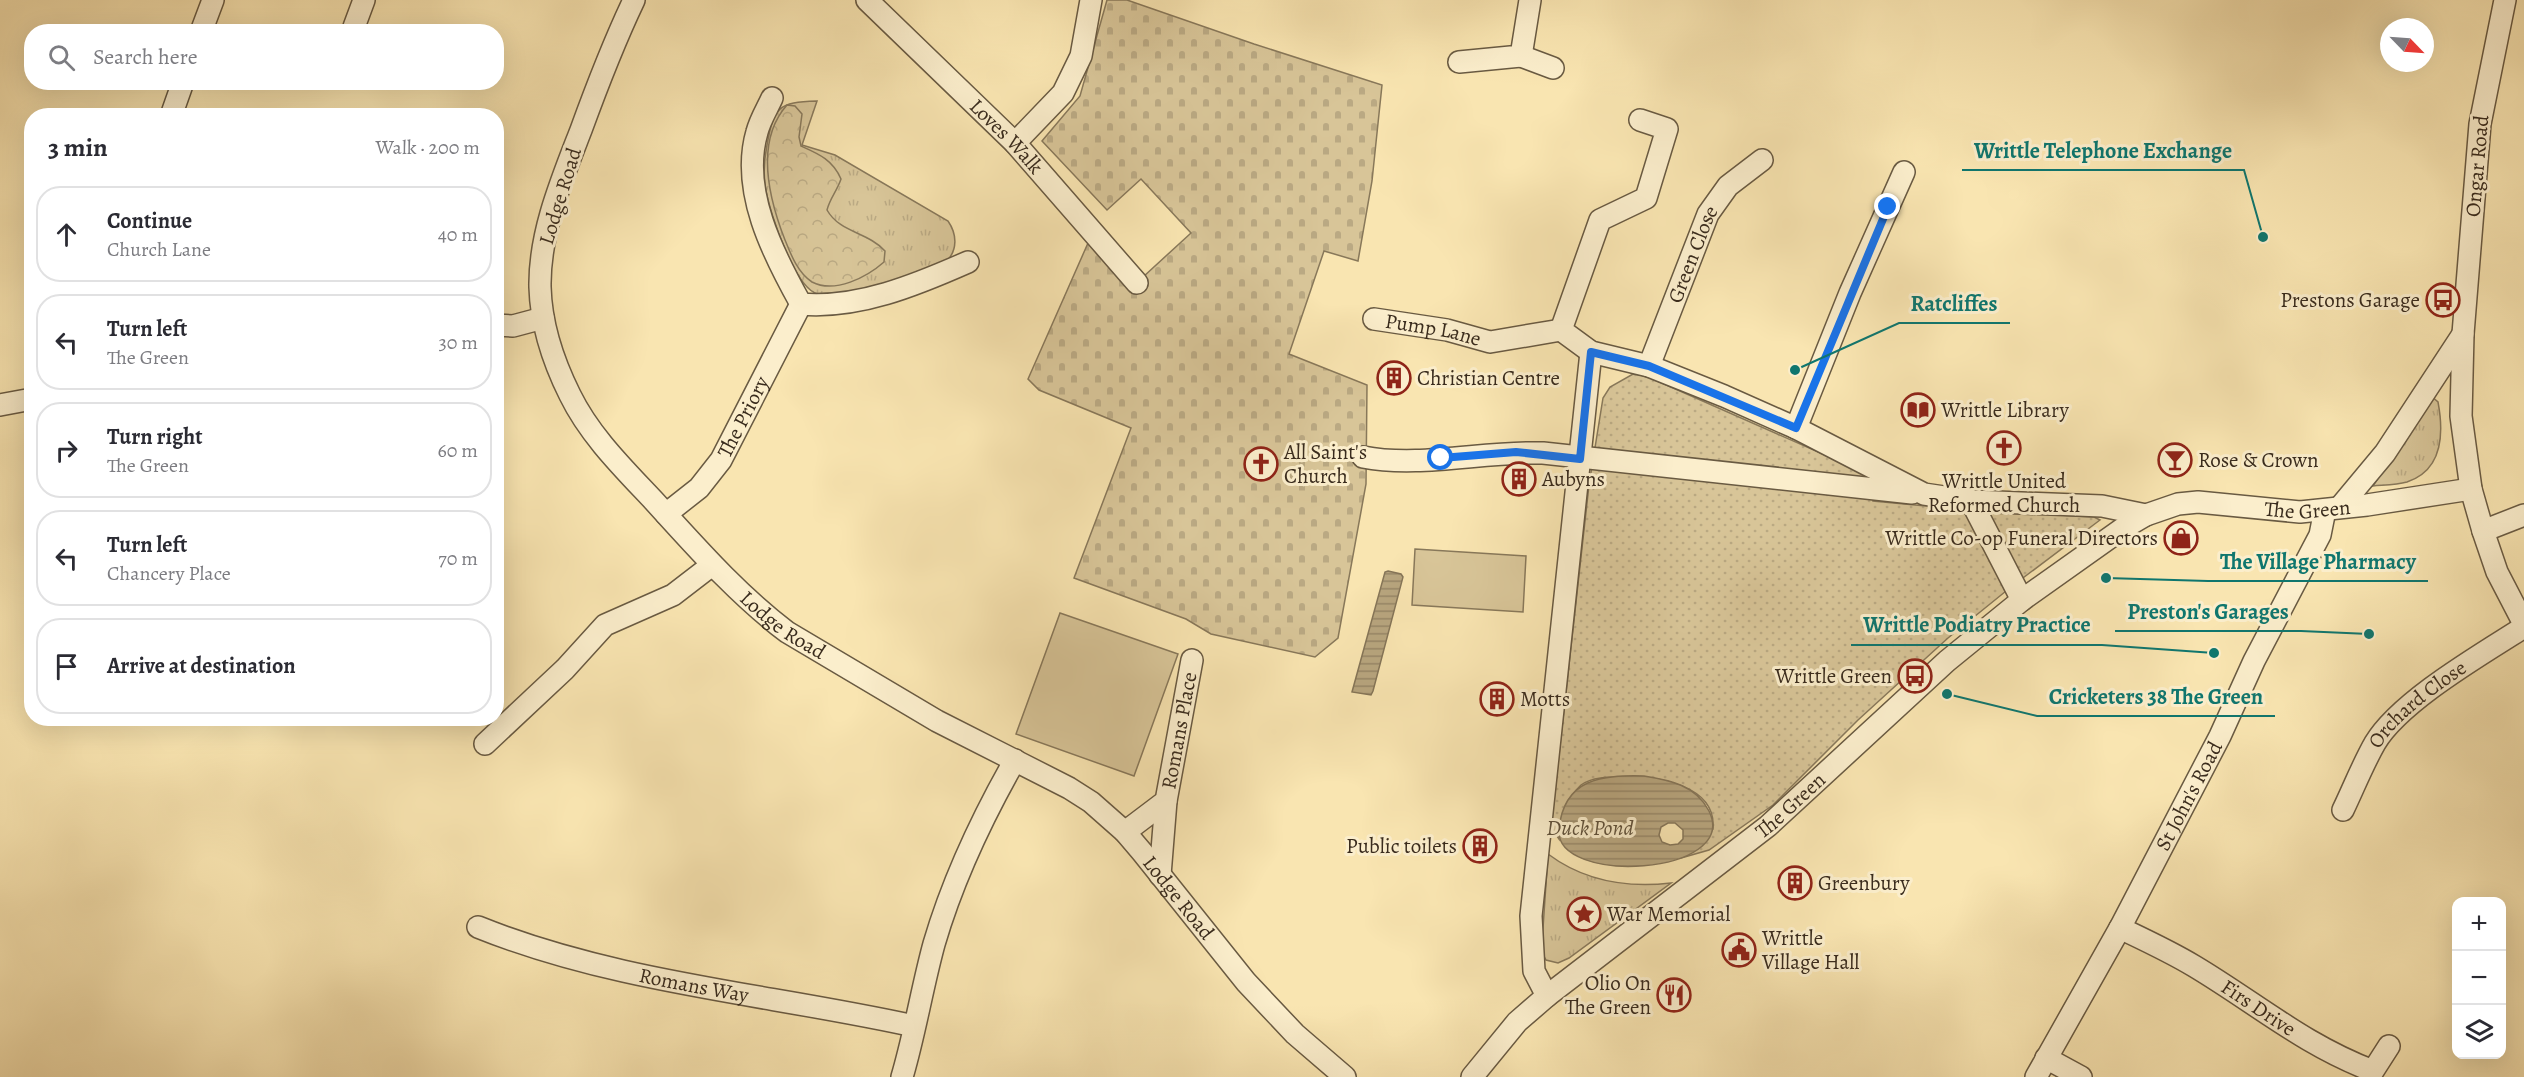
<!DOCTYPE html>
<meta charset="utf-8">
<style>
:root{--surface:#fff;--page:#f7f7f7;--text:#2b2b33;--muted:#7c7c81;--line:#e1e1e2}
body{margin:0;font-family:Alegreya,serif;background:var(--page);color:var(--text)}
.controls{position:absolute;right:18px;bottom:18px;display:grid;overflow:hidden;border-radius:12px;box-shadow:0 6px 24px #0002}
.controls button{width:54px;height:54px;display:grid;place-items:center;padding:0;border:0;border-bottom:2px solid var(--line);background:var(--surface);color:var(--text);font:30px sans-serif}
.compass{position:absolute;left:2380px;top:18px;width:54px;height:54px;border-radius:50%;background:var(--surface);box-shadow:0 6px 24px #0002;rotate:115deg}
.stop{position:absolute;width:18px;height:18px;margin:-14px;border:4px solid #1a73e8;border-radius:50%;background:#fff}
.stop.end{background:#1a73e8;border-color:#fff;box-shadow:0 2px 6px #0008}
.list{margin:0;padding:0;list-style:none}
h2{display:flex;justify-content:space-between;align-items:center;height:78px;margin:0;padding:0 24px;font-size:26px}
h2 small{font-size:20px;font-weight:400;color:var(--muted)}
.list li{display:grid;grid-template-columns:39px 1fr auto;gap:18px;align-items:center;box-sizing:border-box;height:96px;margin:0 12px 12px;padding:0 12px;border:2px solid var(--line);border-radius:24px}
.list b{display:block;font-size:22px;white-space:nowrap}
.list p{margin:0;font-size:20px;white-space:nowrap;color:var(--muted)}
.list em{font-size:20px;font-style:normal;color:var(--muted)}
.icon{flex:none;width:33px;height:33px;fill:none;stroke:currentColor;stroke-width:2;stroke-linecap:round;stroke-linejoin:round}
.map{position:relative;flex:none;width:2524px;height:1077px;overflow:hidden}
.search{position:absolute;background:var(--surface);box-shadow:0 6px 24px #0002;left:24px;top:24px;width:480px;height:66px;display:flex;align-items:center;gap:15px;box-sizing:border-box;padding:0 21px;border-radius:24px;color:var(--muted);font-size:22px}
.panel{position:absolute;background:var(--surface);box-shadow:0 6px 24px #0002;left:24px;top:108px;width:480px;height:618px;border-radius:24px}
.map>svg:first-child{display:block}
</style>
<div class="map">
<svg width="2524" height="1077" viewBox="0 0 2524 1077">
<defs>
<pattern id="grass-tufts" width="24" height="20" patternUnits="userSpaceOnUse" patternTransform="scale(1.5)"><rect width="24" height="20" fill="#d8c598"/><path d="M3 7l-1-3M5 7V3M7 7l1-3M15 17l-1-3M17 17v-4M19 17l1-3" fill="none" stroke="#baa983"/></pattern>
<pattern id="forest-crowns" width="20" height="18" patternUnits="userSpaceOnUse" patternTransform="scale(1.5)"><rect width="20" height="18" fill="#d8c598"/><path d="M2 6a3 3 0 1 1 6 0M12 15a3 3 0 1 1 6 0" fill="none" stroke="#baa983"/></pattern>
<pattern id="cemetery-stones" width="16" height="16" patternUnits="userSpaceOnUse" patternTransform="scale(1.5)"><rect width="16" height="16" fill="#d8c598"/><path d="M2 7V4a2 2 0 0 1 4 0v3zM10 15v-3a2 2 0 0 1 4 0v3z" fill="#baa983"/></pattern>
<pattern id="park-dots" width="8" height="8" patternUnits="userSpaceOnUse" patternTransform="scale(1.5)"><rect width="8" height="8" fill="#d8c598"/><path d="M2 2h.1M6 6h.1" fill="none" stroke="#baa983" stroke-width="1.8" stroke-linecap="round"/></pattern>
<pattern id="water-rules" width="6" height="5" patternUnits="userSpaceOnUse" patternTransform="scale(1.5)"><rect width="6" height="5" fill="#b8a67f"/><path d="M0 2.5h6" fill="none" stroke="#978767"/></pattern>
</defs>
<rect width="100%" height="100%" fill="#f9e5b1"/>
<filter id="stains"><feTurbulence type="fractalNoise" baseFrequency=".00333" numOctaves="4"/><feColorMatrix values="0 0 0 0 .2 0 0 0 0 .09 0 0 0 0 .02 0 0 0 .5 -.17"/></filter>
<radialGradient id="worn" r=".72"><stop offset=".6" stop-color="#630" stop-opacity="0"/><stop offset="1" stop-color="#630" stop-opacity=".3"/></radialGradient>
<path fill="url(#grass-tufts)" stroke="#88785a" stroke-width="1.5" d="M 817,101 L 802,145 L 835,155 L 948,221 C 957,234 958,250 946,262 C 932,275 838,298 818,294 C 795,289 770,213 766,191 C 763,176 764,160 767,145 C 774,107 778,102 817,101 Z
M 2431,396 L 2438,402 C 2444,434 2443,470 2407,482 C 2396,485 2384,485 2373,486 Z
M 1548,854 C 1584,881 1627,888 1671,883 L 1569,958 L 1558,963 L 1546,960 L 1543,955 L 1542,943 Z"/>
<path fill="url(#forest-crowns)" stroke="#88785a" stroke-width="1.5" d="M 787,105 L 795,106 L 802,114 L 799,137 L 801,146 C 819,154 833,160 841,179 C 837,191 830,198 827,210 C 840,233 868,232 885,251 L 884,262 C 867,277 835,294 812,282 C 798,273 791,255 785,240 C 769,199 754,142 787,105 Z"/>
<path fill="url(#cemetery-stones)" stroke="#88785a" stroke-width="1.5" d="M 1107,0 L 1127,0 L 1254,44 L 1382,85 L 1372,181 L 1358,261 L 1324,251 L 1289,354 L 1367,385 L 1366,484 L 1338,638 L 1315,657 L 1211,634 L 1186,619 L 1074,578 L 1131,428 L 1039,390 L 1028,379 L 1088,243 L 1131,288 L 1191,233 L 1141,179 L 1107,210 L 1042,141 L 1080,96 Z"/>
<path fill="url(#park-dots)" stroke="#88785a" stroke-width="1.5" d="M 1633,374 L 1646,376 L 1875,477 L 1873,501 L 1969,510 L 2094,517 L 2100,520 L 2011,587 L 1948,638 L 1858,720 L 1773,805 L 1709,850 L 1681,858 L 1702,845 L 1713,829 C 1717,785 1657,776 1626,777 C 1612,777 1593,776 1581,785 C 1568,797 1559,821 1559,839 L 1551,827 L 1589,485 L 1603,398 L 1610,387 Z"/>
<path fill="#d8c598" stroke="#88785a" stroke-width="1.5" d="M 1415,549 L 1526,556 L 1523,612 L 1412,605 Z
M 1060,613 L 1178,654 L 1134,776 L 1016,734 Z"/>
<path fill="url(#water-rules)" stroke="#857558" stroke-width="1.5" fill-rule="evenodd" d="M 1388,571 L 1401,574 L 1403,577 L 1373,691 L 1371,695 L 1352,692 L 1385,572 Z
M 1644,776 C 1669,780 1696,785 1709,811 C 1741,876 1553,886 1559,829 C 1564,778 1602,775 1644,776 ZM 1668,823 L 1675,823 L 1683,830 L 1683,839 L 1678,844 L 1670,845 L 1662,842 L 1659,835 L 1661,827 Z"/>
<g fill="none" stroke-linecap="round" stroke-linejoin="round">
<defs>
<g id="minor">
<path id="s1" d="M 634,0 C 614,42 597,86 581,130 C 562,179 539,233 540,287 C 541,324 554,363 570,395 C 590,436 624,469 654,501 C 696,547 737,594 787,632 L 937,721 L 1069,788 L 1091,802 L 1125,832 L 1142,852 L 1246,982 L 1295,1034 L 1345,1077"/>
<path id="s2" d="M 867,0 L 1015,143 L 1137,283"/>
<path d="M 2505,0 L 2480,124 L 2463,334 L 2461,416 L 2471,489 L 2483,531 L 2497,572 L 2524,624"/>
<path d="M 354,27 L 364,0"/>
<path d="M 201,32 L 213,0"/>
<path d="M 1521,56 L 1553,68"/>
<path d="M 1459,62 L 1521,56 L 1530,0"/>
<path d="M 772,98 C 767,109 760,120 757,132 C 740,190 773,254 801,304 C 858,309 916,285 968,262"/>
<path d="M 171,116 L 183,82"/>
<path d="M 1640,120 L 1667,129 L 1646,198 L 1600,220 L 1561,330 L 1591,352 L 1649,366 L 1724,396 L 1796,428 L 1924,494 L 1971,501 L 2102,506 L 2146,515"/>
<path d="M 1015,143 L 1063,93 L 1081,56 L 1091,0"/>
<path id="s3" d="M 1374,319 L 1447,330 L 1490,342 L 1561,330"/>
<path d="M 496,325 L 513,326 L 543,318"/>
<path id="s4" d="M 1649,366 L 1708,214 L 1728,186 L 1762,160"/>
<path d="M 0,405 L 32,399"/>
<path d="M 1796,428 L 1850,293 L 1904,172"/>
<path d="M 1363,457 C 1419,468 1485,451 1543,453 L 1912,493"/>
<path d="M 1971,501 L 2022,600"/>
<path d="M 2340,507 L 2385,453 L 2463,334"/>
<path id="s5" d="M 666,514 L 699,488 L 721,460 L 801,304"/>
<path d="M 2483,531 L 2524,515"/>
<path d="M 485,744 L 565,669 L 605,625 L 673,595 L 712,565"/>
<path id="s6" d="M 2343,810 C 2354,787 2363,764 2375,743 C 2400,701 2482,654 2524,627"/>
<path id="s7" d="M 1125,832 L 1166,801 L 1192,660"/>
<path d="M 1160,875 L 1166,801"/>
<path id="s8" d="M 478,927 C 617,983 769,994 914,1026"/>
<path id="s9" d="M 2120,928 C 2145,940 2171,952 2194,966 C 2256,1003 2304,1045 2373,1071 L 2389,1046"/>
<path d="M 1547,996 L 1534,971 L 1531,916 L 1591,352"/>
<path d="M 2046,1058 L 2081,1077"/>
<path d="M 902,1077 C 915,1033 922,988 934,944 C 953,879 982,818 1015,760"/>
<path id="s10" d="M 1472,1077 L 1517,1022 L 1547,996 L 1768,826 L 1947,661 L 2022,600 L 2122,529 L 2146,515 L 2178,504 L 2198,502 L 2300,512 L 2367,505 L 2471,489"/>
<path id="s11" d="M 2036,1077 L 2120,928 L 2220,736 L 2254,661 L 2320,535 L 2325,510"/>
</g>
</defs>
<use href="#minor" stroke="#695a42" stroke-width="24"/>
<use href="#minor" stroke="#fbeecc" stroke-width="21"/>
</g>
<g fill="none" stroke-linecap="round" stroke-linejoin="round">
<path stroke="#1a73e8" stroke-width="8" d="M 1441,458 L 1516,452 L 1580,459 L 1591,352 L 1649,366 L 1796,428 L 1888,207"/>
</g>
<defs>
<symbol id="bus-ring" viewBox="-11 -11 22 22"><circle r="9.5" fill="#fbeecc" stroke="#8f2418" stroke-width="1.5"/><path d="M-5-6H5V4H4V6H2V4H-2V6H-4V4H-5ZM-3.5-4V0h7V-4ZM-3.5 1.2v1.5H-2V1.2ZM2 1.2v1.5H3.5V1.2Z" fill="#8f2418"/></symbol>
<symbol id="building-ring" viewBox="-11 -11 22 22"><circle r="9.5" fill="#fbeecc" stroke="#8f2418" stroke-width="1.5"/><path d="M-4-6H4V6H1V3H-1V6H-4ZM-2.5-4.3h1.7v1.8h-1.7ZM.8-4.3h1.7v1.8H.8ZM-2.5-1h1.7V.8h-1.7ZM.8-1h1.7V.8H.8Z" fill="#8f2418"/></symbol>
<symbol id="library-ring" viewBox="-11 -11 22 22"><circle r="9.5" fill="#fbeecc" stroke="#8f2418" stroke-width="1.5"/><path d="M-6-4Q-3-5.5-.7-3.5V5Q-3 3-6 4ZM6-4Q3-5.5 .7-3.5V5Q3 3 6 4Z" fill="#8f2418"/></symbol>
<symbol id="church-ring" viewBox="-11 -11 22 22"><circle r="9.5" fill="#fbeecc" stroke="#8f2418" stroke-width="1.5"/><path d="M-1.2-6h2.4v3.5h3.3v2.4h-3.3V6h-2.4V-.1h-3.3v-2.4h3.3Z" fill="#8f2418"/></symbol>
<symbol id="bar-ring" viewBox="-11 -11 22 22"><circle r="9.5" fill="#fbeecc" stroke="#8f2418" stroke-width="1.5"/><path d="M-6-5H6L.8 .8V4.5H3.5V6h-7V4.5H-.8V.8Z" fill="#8f2418"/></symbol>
<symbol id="shop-ring" viewBox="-11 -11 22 22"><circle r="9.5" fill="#fbeecc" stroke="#8f2418" stroke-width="1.5"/><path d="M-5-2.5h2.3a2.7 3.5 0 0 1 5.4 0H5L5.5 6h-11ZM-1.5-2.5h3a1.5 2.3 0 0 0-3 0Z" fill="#8f2418"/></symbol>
<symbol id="sight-ring" viewBox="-11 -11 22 22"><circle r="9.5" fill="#fbeecc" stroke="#8f2418" stroke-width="1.5"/><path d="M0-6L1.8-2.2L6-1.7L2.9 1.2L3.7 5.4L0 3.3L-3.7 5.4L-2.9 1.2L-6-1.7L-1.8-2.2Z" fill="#8f2418"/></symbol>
<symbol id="civic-ring" viewBox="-11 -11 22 22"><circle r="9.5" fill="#fbeecc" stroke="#8f2418" stroke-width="1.5"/><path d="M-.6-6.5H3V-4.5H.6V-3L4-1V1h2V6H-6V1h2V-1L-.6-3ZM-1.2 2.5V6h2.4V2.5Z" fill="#8f2418"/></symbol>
<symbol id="restaurant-ring" viewBox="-11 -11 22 22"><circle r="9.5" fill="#fbeecc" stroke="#8f2418" stroke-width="1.5"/><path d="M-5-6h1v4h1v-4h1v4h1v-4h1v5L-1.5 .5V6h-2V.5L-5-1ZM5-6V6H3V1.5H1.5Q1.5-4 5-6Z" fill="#8f2418"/></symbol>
</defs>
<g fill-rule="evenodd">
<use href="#bus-ring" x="2424" y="281" width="38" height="38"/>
<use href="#building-ring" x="1375" y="359" width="38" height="38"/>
<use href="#library-ring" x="1899" y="391" width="38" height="38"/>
<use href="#church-ring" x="1985" y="429" width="38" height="38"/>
<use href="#bar-ring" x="2156" y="441" width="38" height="38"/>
<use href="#church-ring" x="1242" y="445" width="38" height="38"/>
<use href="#building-ring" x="1500" y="460" width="38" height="38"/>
<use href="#shop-ring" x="2162" y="519" width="38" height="38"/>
<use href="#bus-ring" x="1896" y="657" width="38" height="38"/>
<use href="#building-ring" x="1478" y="680" width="38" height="38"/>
<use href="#building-ring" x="1461" y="827" width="38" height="38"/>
<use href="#building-ring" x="1776" y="864" width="38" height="38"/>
<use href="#sight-ring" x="1565" y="895" width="38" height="38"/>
<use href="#civic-ring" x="1720" y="931" width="38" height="38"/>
<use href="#restaurant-ring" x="1655" y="976" width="38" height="38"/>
</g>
<g text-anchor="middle" stroke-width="6" stroke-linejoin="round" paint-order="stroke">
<g font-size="21" fill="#392b1d" stroke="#fbeecc">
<text dy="7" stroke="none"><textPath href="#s2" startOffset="195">Loves Walk</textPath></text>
<text transform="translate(2477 166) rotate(-85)" y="7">Ongar Road</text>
<text transform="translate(560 196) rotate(-73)" y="7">Lodge Road</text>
<text dy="7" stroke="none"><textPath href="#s4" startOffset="120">Green Close</textPath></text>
<text dy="7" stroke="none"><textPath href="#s3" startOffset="60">Pump Lane</textPath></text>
<text dy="7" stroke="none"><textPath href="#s5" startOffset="126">The Priory</textPath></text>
<text dy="7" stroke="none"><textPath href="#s10" startOffset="1044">The Green</textPath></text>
<text dy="7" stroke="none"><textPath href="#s1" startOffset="732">Lodge Road</textPath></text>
<text dy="7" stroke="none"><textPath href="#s6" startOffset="132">Orchard Close</textPath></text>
<text dy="7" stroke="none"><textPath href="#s7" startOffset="123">Romans Place</textPath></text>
<text dy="7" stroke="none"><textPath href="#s11" startOffset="320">St John's Road</textPath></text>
<text dy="7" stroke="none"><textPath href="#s10" startOffset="420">The Green</textPath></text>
<text dy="7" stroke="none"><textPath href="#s1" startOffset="1218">Lodge Road</textPath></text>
<text dy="7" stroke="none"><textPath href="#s8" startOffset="224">Romans Way</textPath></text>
<text dy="7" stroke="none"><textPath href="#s9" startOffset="160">Firs Drive</textPath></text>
</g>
<g font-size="21" fill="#392b1d" stroke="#fbeecc" text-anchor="start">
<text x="2420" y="307" text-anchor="end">Prestons Garage</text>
<text x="1417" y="385">Christian Centre</text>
<text x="1941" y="417">Writtle Library</text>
<text x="1284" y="459">All Saint's<tspan x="1284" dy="24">Church</tspan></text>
<text x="2198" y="467">Rose &amp; Crown</text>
<text x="1542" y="486">Aubyns</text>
<text x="2004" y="488" text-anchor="middle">Writtle United<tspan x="2004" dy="24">Reformed Church</tspan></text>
<text x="2158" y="545" text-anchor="end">Writtle Co-op Funeral Directors</text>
<text x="1892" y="683" text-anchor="end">Writtle Green</text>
<text x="1520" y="706">Motts</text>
<text x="1457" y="853" text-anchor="end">Public toilets</text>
<text x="1818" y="890">Greenbury</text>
<text x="1607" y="921">War Memorial</text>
<text x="1762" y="945">Writtle<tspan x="1762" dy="24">Village Hall</tspan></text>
<text x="1651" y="990" text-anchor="end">Olio On<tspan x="1651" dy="24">The Green</tspan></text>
</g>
<g font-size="22" font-style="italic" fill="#5f503a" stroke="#fbeecc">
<text x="1590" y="835">Duck Pond</text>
</g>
</g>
<path fill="none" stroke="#0f766e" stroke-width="2" d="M2263 237L2244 170H1962M1795 370L1899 323H2010M2106 578L2208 581H2428M2369 634L2301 631H2115M2214 653L2102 645H1851M1947 694L2037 716H2275"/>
<g fill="#0f766e" stroke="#fbeecc" stroke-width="2">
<circle cx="2263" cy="237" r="6"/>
<circle cx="1795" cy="370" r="6"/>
<circle cx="2106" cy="578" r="6"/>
<circle cx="2369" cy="634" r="6"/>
<circle cx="2214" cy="653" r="6"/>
<circle cx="1947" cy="694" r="6"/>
</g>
<g font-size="22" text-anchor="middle" font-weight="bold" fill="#0f766e" stroke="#fbeecc" stroke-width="6" stroke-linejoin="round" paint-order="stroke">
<text x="2103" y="158">Writtle Telephone Exchange</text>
<text x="1954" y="311">Ratcliffes</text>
<text x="2318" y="569">The Village Pharmacy</text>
<text x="2208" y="619">Preston's Garages</text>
<text x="1977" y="632">Writtle Podiatry Practice</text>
<text x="2156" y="704">Cricketers 38 The Green</text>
</g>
<rect width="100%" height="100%" filter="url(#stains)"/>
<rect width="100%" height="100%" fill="url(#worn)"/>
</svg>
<div class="controls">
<button>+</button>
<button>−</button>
<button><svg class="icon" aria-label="layers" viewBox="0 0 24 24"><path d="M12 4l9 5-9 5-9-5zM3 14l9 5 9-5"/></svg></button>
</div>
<svg class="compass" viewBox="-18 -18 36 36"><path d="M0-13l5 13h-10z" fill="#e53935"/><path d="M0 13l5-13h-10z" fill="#7c7c81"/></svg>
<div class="stop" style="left:1441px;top:458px"></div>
<div class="stop end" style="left:1888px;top:207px"></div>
<div class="search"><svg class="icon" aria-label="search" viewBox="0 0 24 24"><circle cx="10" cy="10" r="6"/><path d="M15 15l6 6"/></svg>Search here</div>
<section class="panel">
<h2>3 min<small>Walk · 200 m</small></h2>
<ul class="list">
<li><svg class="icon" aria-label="ahead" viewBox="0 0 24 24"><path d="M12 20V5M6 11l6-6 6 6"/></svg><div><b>Continue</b><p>Church Lane</p></div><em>40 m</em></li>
<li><svg class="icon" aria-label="left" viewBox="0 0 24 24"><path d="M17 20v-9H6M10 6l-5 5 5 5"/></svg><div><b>Turn left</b><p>The Green</p></div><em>30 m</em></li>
<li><svg class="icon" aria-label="right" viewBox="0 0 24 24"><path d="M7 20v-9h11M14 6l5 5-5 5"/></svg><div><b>Turn right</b><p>The Green</p></div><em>60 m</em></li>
<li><svg class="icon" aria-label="left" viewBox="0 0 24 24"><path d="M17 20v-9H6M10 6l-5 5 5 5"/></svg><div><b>Turn left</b><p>Chancery Place</p></div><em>70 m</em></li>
<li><svg class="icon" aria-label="arrive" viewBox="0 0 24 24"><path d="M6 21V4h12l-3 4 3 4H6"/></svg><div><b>Arrive at destination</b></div></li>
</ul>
</section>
</div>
